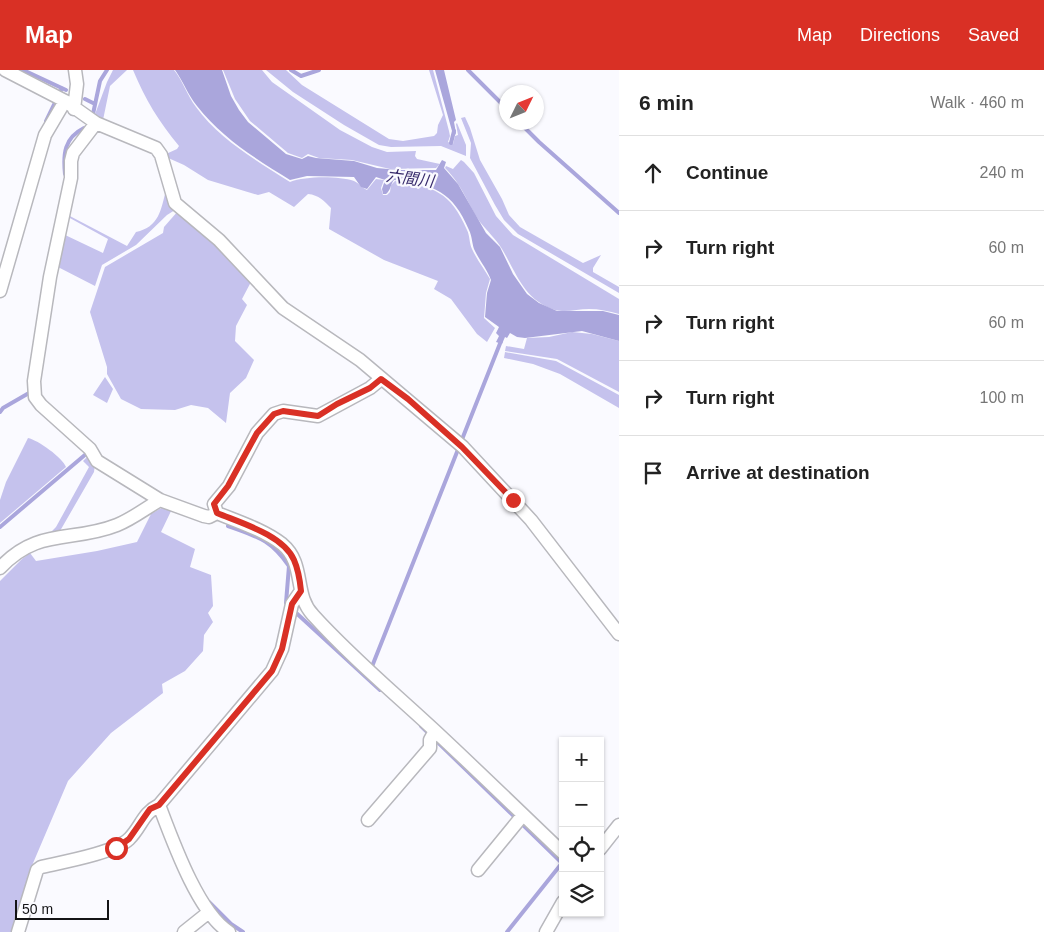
<!DOCTYPE html>
<meta charset="utf-8">
<style>
:root{--surface:#fff;--page:#f6f6f6;--text:#222;--muted:#767676;--line:#e0e0e0;--accent:#d93025}
body{margin:0;font-family:Helvetica,"Noto Sans JP",sans-serif;background:var(--page);color:var(--text)}
.controls{position:absolute;right:15px;bottom:15px;display:grid;overflow:hidden;border-radius:0px;box-shadow:0 1px 4px #0004}
.controls button{width:45px;height:45px;display:grid;place-items:center;padding:0;border:0;border-bottom:1px solid var(--line);background:var(--surface);color:var(--text);font:25px sans-serif}
.compass{position:absolute;left:499px;top:15px;width:45px;height:45px;border-radius:50%;background:var(--surface);box-shadow:0 1px 4px #0004;rotate:47deg}
.scale{position:absolute;left:15px;bottom:12px;width:94px;box-sizing:border-box;padding-left:5px;border:2px solid #141416;border-top:0;font-size:14px;line-height:18px;white-space:nowrap;color:#141416;-webkit-text-stroke:4px #fafaff;paint-order:stroke}
.stop{position:absolute;width:15px;height:15px;margin:-11px;border:4px solid #d93025;border-radius:50%;background:#fff}
.stop.end{background:#d93025;border-color:#fff;box-shadow:0 1px 5px #0008}
.list{margin:0;padding:0;list-style:none}
h2{display:flex;justify-content:space-between;align-items:center;height:65px;margin:0;padding:0 20px;font-size:21px}
h2 small{font-size:16px;font-weight:400;color:var(--muted)}
.list li{display:grid;grid-template-columns:32px 1fr auto;gap:15px;align-items:center;box-sizing:border-box;height:75px;padding:0 20px;border-top:1px solid var(--line)}
.list b{display:block;font-size:19px;white-space:nowrap}
.list em{font-size:16px;font-style:normal;color:var(--muted)}
.icon{flex:none;width:28px;height:28px;fill:none;stroke:currentColor;stroke-width:2;stroke-linecap:round;stroke-linejoin:round}
.map{position:relative;flex:none;width:619px;height:862px;overflow:hidden}
header{display:flex;align-items:center;gap:30px;box-sizing:border-box;height:70px;padding:0 25px;background:var(--accent);color:#fff}
header strong{font-size:24px}
nav{display:flex;gap:28px;margin-inline-start:auto;font-size:18px}
main{display:flex}
aside{flex:1;background:var(--surface)}
.map>svg:first-child{display:block}
</style>
<header>
<strong>Map</strong>
<nav><a>Map</a><a>Directions</a><a>Saved</a></nav>
</header>
<main>
<div class="map">
<svg width="619" height="862" viewBox="0 0 619 862">
<rect width="100%" height="100%" fill="#fafaff"/>
<path fill="#c5c2ed" fill-rule="evenodd" d="M 113,0 L 127,0 L 110,16 L 103,50 L 94,47 L 107,12 Z
M 133,0 L 174,0 C 183,11 187,25 196,37 C 219,69 257,91 290,112 C 306,106 338,106 354,111 C 359,113 362,118 367,120 L 376,109 L 384,110 L 381,118 L 383,125 L 387,125 L 390,122 L 391,115 L 395,111 C 434,117 450,121 467,160 C 470,166 469,173 472,179 C 477,190 485,200 490,209 L 486,223 L 484,248 L 495,258 L 487,272 L 477,264 L 451,229 L 434,219 L 438,211 L 384,190 L 329,159 L 331,138 C 324,131 319,125 308,124 L 294,137 L 269,122 L 258,125 L 208,110 L 184,95 L 166,87 L 166,84 L 177,79 L 179,76 C 159,52 145,29 133,0 Z
M 223,0 L 262,0 L 272,12 L 340,60 L 372,77 L 387,82 L 416,81 L 415,86 L 417,89 L 440,94 L 436,98 L 390,99 L 352,90 L 319,88 L 308,84 L 302,88 L 288,83 L 250,51 L 235,29 Z
M 266,0 L 286,0 L 302,15 L 389,69 L 403,71 L 434,66 L 437,63 L 438,55 L 443,45 L 429,0 L 433,0 L 449,61 L 450,66 L 448,72 L 453,74 L 455,66 L 458,65 L 456,54 L 457,53 L 466,75 L 466,86 L 441,76 L 391,77 L 379,75 L 344,55 L 293,22 Z
M 465,47 L 470,58 L 480,90 L 502,129 L 509,145 L 520,157 L 583,193 L 601,185 L 593,198 L 593,202 L 619,217 L 619,223 L 518,164 L 504,150 L 495,135 L 470,88 L 471,73 L 461,48 Z
M 461,90 L 464,92 L 474,103 L 496,146 L 513,165 L 619,229 L 619,244 C 609,241 599,239 589,239 C 577,239 567,243 555,240 C 524,230 517,204 502,179 C 496,169 487,161 480,152 C 467,133 463,116 445,98 L 446,96 L 453,99 Z
M 166,120 L 175,140 L 167,145 L 136,175 L 102,195 L 95,216 L 56,196 L 66,144 L 127,176 L 136,162 C 159,157 161,140 166,120 ZM 68,147 L 108,169 L 103,183 L 63,164 Z
M 178,141 L 196,153 L 252,210 L 242,229 L 247,235 L 236,256 L 235,271 L 254,290 L 246,308 L 230,323 L 226,353 L 208,338 L 191,335 L 175,340 L 141,339 L 121,329 L 107,304 L 107,297 L 90,242 L 105,197 L 163,163 L 164,157 Z
M 572,262 L 592,264 L 619,271 L 619,322 L 557,289 L 505,281 L 506,276 L 524,279 L 527,268 L 549,267 Z
M 505,282 L 556,291 L 619,325 L 619,338 L 560,304 L 533,294 L 504,288 Z
M 105,307 L 113,319 L 107,333 L 93,325 Z
M 28,368 C 38,370 63,388 66,397 L 0,453 L 0,430 L 6,412 Z
M 88,386 L 95,394 L 94,402 L 60,461 L 50,463 L 56,457 L 89,397 L 83,391 Z
M 163,437 L 172,439 L 161,462 L 195,479 L 190,497 L 211,505 L 213,536 L 208,543 L 213,552 L 204,565 L 203,581 L 185,601 L 162,614 L 163,623 L 111,663 L 68,711 L 28,805 L 12,862 L 0,862 L 0,511 L 22,489 L 30,483 L 36,491 L 97,481 L 137,472 L 151,444 Z"/>
<path fill="#aaa6dc" d="M 175,0 L 222,0 L 231,26 L 239,40 L 248,52 L 286,84 L 302,89 L 308,86 L 316,88 L 354,91 L 377,98 L 399,100 L 436,100 L 442,90 L 446,92 L 444,98 L 458,114 L 486,163 L 500,177 L 513,204 L 527,224 L 539,233 L 557,241 L 603,241 L 619,245 L 619,271 L 582,261 L 525,268 L 517,267 L 510,263 L 507,268 L 505,267 L 502,274 L 496,272 L 499,266 L 496,263 L 499,257 L 485,247 L 487,223 L 491,210 C 487,199 479,190 474,179 C 472,173 472,166 469,160 C 453,122 434,114 394,110 C 390,115 391,120 386,124 L 383,124 L 382,119 L 385,110 L 376,107 L 367,119 L 361,117 L 354,107 L 307,106 L 290,110 C 256,89 222,68 197,36 C 188,25 183,11 175,0 Z
M 435,0 L 444,0 L 456,50 L 454,52 L 456,63 L 455,65 L 452,61 Z"/>
<g fill="none" stroke-linecap="round" stroke-linejoin="round">
<path stroke="#aaa6dc" stroke-width="4" d="M 23,0 L 66,20
M 291,0 L 301,6 L 319,0
M 468,0 L 507,39
M 85,29 L 95,34
M 93,44 L 100,11 L 107,0
M 46,51 L 62,18
M 519,52 L 539,72 L 619,143
M 451,73 L 454,61
M 65,104 C 63,84 64,68 84,58
M 0,342 L 3,338 L 29,323
M 228,456 C 258,467 270,469 289,496 L 286,533 L 288,535
M 0,457 L 86,384
M 293,540 L 380,620
M 371,599 L 501,271
M 421,656 L 562,793 L 507,862
M 209,832 L 231,854 L 243,862"/>
<defs>
<path id="minor" d="M 65,31 L 96,53 L 156,78 L 161,85 L 175,133 L 219,170 L 283,238 L 360,290 L 463,377 L 531,450 L 619,564
M 74,39 L 77,14 L 75,0
M 96,53 L 73,83 L 71,91 L 71,108 L 50,207 L 34,311 L 35,327 L 41,335 L 90,379 L 97,391 L 160,430
M 0,221 L 45,65 L 65,31 L 5,0
M 217,443 L 214,434 L 229,416 L 257,363 L 274,344 L 283,341 L 318,346 L 370,318 L 381,309
M 0,498 C 38,457 72,473 117,455 C 132,449 146,438 160,430 L 204,446 L 209,447 L 217,443 C 239,452 264,460 282,474 C 306,494 293,524 313,545 C 350,586 393,622 434,660 C 477,700 520,742 563,783
M 368,750 L 430,678 L 430,670 L 435,661
M 600,779 L 619,755
M 478,800 L 523,745
M 18,862 L 37,800 L 41,797 C 63,792 114,783 129,769 C 141,757 143,743 159,735
M 184,862 L 209,842
M 229,862 C 198,843 172,769 159,735 L 272,601 L 282,579 L 292,534 L 301,521
M 546,862 L 563,832"/>
</defs>
<use href="#minor" stroke="#b8b8bd" stroke-width="15"/>
<use href="#minor" stroke="#fff" stroke-width="12"/>
</g>
<g fill="none" stroke-linecap="round" stroke-linejoin="round">
<path stroke="#d93025" stroke-width="6" d="M 116,778 L 129,769 L 150,739 L 159,735 L 272,601 L 282,579 L 292,534 L 301,521 C 300,511 298,499 294,490 C 283,465 241,453 217,443 L 214,434 L 228,416 L 257,363 L 274,344 L 283,341 L 318,346 L 337,334 L 370,318 L 381,309 L 408,329 L 462,377 L 513,430"/>
</g>
<g text-anchor="middle" stroke-width="4.5" stroke-linejoin="round" paint-order="stroke">
<g font-size="16" font-style="italic" fill="#392d6d" stroke="#fafaff">
<text transform="translate(410 108) rotate(7)" y="6">六間川</text>
</g>
</g>
</svg>
<div class="controls">
<button>+</button>
<button>−</button>
<button><svg class="icon" aria-label="locate" viewBox="0 0 24 24"><circle cx="12" cy="12" r="6"/><path d="M12 2v4M12 18v4M2 12h4M18 12h4"/></svg></button>
<button><svg class="icon" aria-label="layers" viewBox="0 0 24 24"><path d="M12 4l9 5-9 5-9-5zM3 14l9 5 9-5"/></svg></button>
</div>
<svg class="compass" viewBox="-18 -18 36 36"><path d="M0-13l5 13h-10z" fill="#e53935"/><path d="M0 13l5-13h-10z" fill="#767676"/></svg>
<div class="scale">50 m</div>
<div class="stop" style="left:116px;top:778px"></div>
<div class="stop end" style="left:513px;top:430px"></div>
</div>
<aside>
<h2>6 min<small>Walk · 460 m</small></h2>
<ul class="list">
<li><svg class="icon" aria-label="ahead" viewBox="0 0 24 24"><path d="M12 20V5M6 11l6-6 6 6"/></svg><div><b>Continue</b></div><em>240 m</em></li>
<li><svg class="icon" aria-label="right" viewBox="0 0 24 24"><path d="M7 20v-9h11M14 6l5 5-5 5"/></svg><div><b>Turn right</b></div><em>60 m</em></li>
<li><svg class="icon" aria-label="right" viewBox="0 0 24 24"><path d="M7 20v-9h11M14 6l5 5-5 5"/></svg><div><b>Turn right</b></div><em>60 m</em></li>
<li><svg class="icon" aria-label="right" viewBox="0 0 24 24"><path d="M7 20v-9h11M14 6l5 5-5 5"/></svg><div><b>Turn right</b></div><em>100 m</em></li>
<li><svg class="icon" aria-label="arrive" viewBox="0 0 24 24"><path d="M6 21V4h12l-3 4 3 4H6"/></svg><div><b>Arrive at destination</b></div></li>
</ul>
</aside>
</main>
